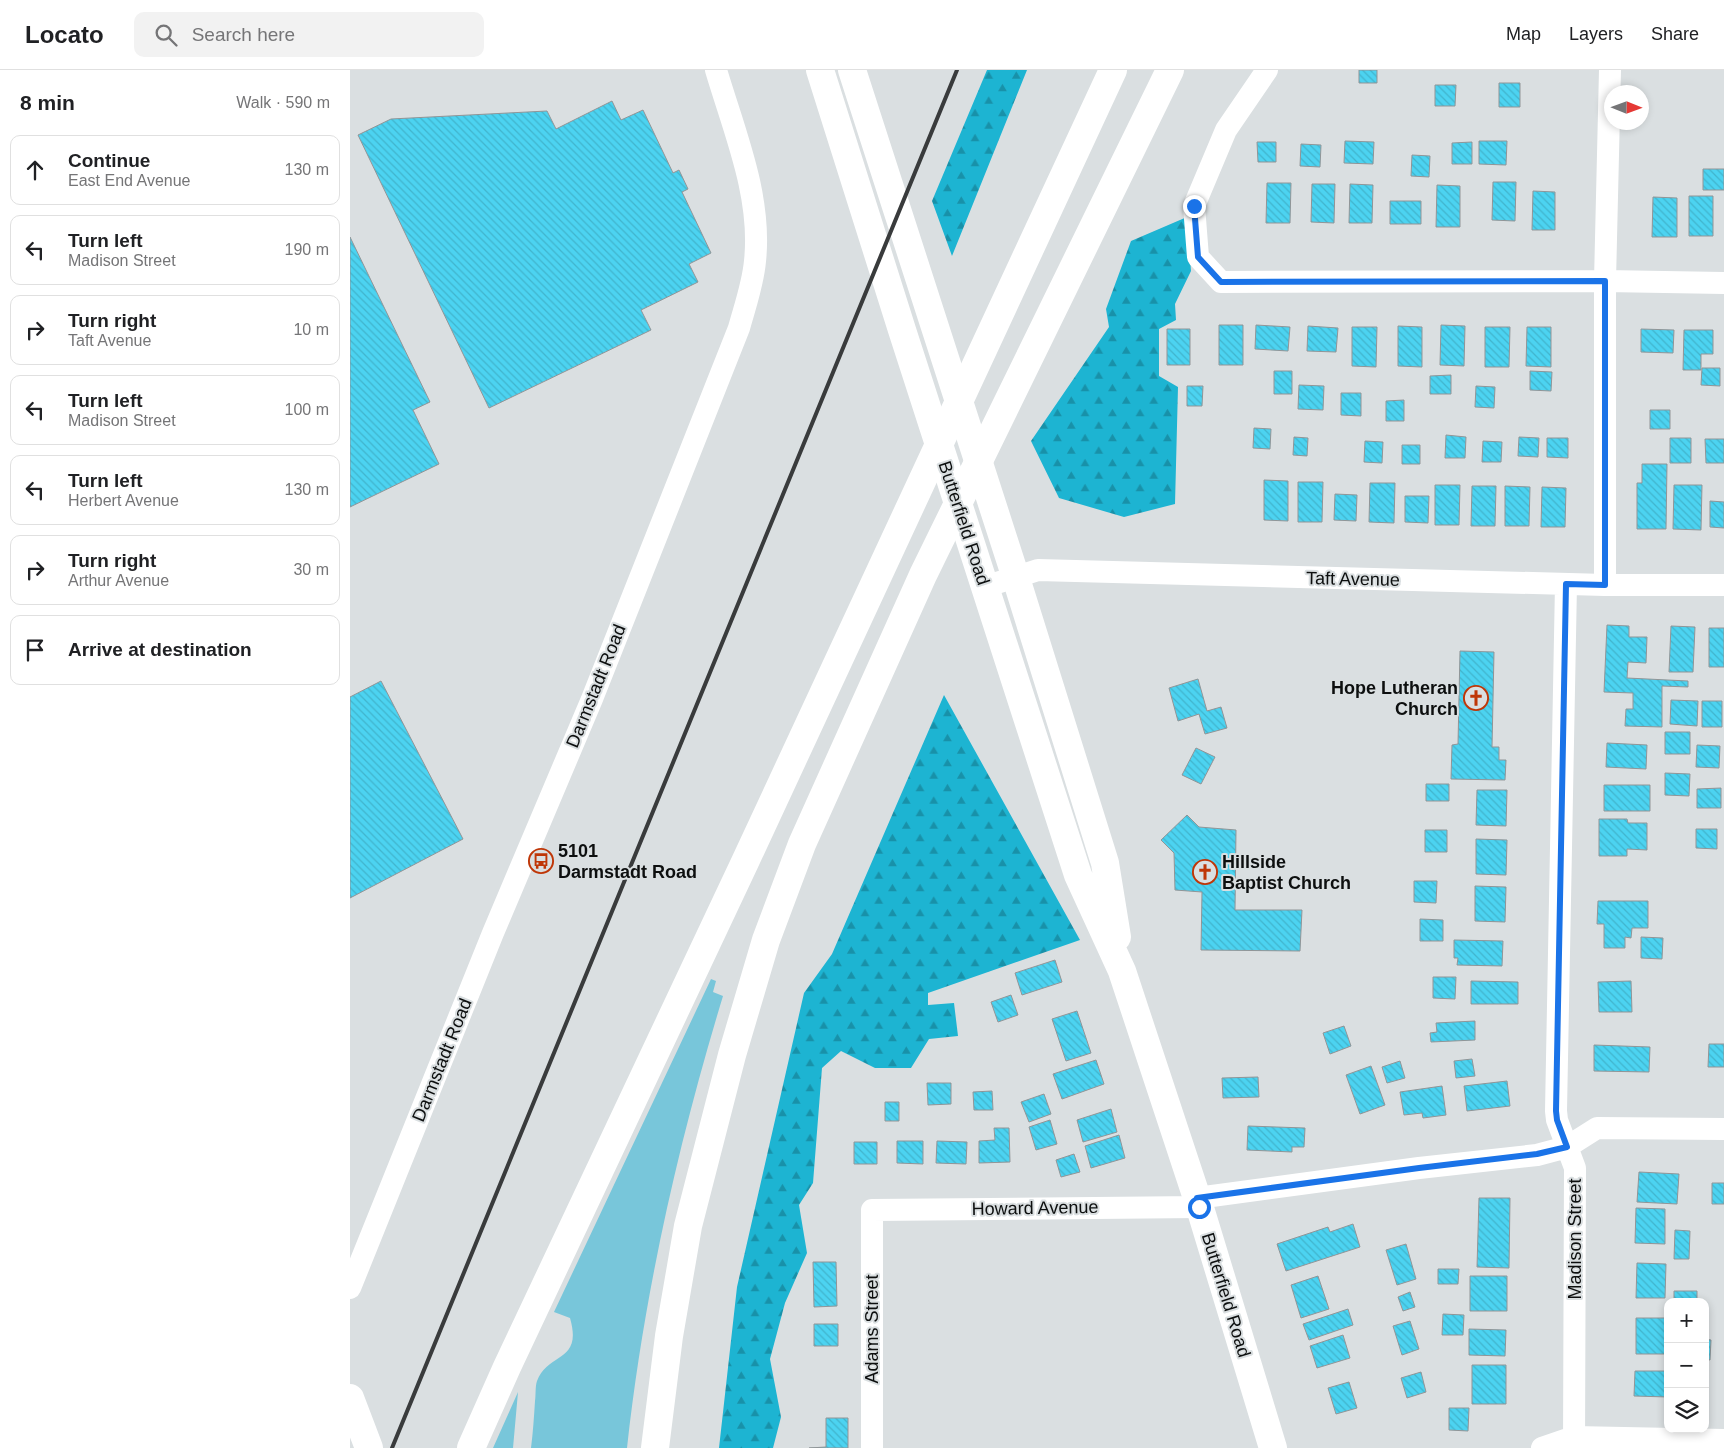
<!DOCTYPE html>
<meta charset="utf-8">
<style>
:root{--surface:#fff;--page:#f2f2f2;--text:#202124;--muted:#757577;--line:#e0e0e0}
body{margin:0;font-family:Arial,sans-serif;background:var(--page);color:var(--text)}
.controls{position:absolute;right:15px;bottom:15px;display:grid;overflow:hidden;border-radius:10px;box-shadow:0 2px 8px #0003}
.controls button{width:45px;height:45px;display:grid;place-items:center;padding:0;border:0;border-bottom:1px solid var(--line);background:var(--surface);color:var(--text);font:25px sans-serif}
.compass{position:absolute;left:1254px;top:15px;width:45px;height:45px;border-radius:50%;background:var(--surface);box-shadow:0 2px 8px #0003;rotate:91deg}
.stop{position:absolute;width:15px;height:15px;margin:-11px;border:4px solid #1a73e8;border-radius:50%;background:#fff}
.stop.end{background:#1a73e8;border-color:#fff;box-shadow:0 1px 5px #0008}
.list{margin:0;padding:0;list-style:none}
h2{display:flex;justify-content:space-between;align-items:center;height:65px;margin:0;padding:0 20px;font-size:21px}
h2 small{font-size:16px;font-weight:400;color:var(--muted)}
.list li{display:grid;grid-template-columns:32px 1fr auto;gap:15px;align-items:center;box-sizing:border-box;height:70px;margin:0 10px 10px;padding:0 10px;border:1px solid var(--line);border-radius:10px}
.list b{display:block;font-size:19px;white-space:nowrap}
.list p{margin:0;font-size:16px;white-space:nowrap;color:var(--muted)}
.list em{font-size:16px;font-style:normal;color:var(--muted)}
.icon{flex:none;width:28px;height:28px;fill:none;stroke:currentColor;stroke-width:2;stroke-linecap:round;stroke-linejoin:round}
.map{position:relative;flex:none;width:1374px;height:1378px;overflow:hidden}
header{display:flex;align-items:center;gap:30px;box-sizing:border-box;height:70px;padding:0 25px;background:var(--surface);border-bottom:1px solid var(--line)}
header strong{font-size:24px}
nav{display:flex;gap:28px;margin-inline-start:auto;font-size:18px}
.search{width:350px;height:45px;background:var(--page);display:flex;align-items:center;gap:12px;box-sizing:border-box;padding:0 18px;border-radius:10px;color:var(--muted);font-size:19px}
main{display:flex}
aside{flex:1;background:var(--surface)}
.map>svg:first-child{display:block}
</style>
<header>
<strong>Locato</strong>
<div class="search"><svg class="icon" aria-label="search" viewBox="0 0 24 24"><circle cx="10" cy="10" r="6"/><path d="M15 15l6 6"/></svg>Search here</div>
<nav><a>Map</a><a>Layers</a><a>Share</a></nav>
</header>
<main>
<aside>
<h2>8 min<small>Walk · 590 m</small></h2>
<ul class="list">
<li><svg class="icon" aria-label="ahead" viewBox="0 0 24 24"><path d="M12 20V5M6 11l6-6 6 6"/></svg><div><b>Continue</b><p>East End Avenue</p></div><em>130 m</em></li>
<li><svg class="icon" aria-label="left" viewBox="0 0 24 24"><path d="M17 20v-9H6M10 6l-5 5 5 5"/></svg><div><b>Turn left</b><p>Madison Street</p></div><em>190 m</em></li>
<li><svg class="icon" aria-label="right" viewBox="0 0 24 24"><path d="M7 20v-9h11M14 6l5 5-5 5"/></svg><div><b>Turn right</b><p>Taft Avenue</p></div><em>10 m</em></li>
<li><svg class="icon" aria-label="left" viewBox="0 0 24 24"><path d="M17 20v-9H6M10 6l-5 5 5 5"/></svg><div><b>Turn left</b><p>Madison Street</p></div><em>100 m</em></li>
<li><svg class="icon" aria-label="left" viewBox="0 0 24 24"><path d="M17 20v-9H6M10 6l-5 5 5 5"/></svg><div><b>Turn left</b><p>Herbert Avenue</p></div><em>130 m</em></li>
<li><svg class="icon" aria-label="right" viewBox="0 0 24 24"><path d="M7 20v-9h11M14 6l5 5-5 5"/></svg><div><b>Turn right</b><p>Arthur Avenue</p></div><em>30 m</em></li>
<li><svg class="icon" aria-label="arrive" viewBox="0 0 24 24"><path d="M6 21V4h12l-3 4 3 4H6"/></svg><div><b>Arrive at destination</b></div></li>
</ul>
</aside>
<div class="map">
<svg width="1374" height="1378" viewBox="0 0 1374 1378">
<defs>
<pattern id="forest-firs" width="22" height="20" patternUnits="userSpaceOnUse" patternTransform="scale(1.25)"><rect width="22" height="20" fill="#1db4d2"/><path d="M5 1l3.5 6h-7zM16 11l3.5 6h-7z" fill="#1891a9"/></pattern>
<pattern id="building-back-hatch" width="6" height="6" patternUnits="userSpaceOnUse" patternTransform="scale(1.25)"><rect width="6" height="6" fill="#4cd3f1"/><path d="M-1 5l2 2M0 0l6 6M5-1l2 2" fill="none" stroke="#41b4cd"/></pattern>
</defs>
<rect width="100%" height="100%" fill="#dadfe1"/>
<path fill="#78c6da" d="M 361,909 L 366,911 L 363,922 L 373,926 C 328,1074 294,1224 277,1378 L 181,1378 C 183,1362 184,1347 185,1331 C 186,1325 185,1317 187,1311 C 198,1282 233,1293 220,1248 L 204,1242 Z
M 168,1322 L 163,1378 L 143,1378 Z"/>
<path fill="url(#forest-firs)" d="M 637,0 L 677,0 L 602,186 L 582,131 Z
M 837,147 L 841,201 L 825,234 L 826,250 L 809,259 L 809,306 L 828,317 L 825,434 L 774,447 L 709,428 L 681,371 L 759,257 L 756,239 L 781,171 Z
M 594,625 L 730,870 L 578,923 L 578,935 L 604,933 L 608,966 L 579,969 L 561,998 L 525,998 L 491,981 L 472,998 L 463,1113 L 449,1135 L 457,1183 L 435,1233 L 420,1289 L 431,1347 L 423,1378 L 369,1378 L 387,1217 L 454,923 L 482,884 Z"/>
<path fill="url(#building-back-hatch)" stroke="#919597" d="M 1009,0 L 1027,0 L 1027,13 L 1009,13 Z
M 1149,13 L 1170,13 L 1170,37 L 1149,37 Z
M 1085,15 L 1106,15 L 1105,36 L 1085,36 Z
M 262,31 L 271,50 L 293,40 L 323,103 L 329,100 L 338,119 L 332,122 L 361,183 L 339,194 L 348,212 L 291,240 L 301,260 L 139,338 L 8,65 L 41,49 L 197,41 L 206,59 Z
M 995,71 L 1024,72 L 1023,94 L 994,93 Z
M 1129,71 L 1157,71 L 1156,95 L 1129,94 Z
M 907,72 L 926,72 L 926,92 L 908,92 Z
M 1122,72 L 1122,94 L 1102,94 L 1102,73 Z
M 951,74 L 971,75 L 970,97 L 950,96 Z
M 1062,85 L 1080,86 L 1079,107 L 1061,106 Z
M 1353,99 L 1374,99 L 1374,120 L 1353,120 Z
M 1143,112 L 1166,112 L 1165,151 L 1142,150 Z
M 917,113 L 941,113 L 940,153 L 916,153 Z
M 962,114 L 985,114 L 984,153 L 961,152 Z
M 1000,114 L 1023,115 L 1022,153 L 999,153 Z
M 1087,115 L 1110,116 L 1110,157 L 1086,157 Z
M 1183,121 L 1205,122 L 1205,160 L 1182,160 Z
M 1339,126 L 1363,126 L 1363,166 L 1339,166 Z
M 1303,127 L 1327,128 L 1327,167 L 1302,167 Z
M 1040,131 L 1071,131 L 1071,154 L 1040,154 Z
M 0,167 L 80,332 L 63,340 L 89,394 L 0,437 Z
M 869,255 L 893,255 L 893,295 L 869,295 Z
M 906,255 L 940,257 L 938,281 L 905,279 Z
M 1091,255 L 1115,256 L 1114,296 L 1090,295 Z
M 958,256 L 988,258 L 986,282 L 957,281 Z
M 1048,256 L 1072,257 L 1072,297 L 1048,296 Z
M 1002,257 L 1027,257 L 1026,297 L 1002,296 Z
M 1135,257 L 1160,257 L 1159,297 L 1135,297 Z
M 1177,257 L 1201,257 L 1201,297 L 1176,296 Z
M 817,259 L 840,259 L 840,295 L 817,295 Z
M 1291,259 L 1324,260 L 1323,283 L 1291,282 Z
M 1334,260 L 1363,260 L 1363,284 L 1351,284 L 1351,300 L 1333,300 Z
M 1352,298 L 1370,298 L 1370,316 L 1351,315 Z
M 924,301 L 942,301 L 942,324 L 924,324 Z
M 1180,301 L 1202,302 L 1201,321 L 1180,320 Z
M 1101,305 L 1101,324 L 1080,324 L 1080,306 Z
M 949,315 L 974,316 L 973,340 L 948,339 Z
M 837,316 L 853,316 L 852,336 L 837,336 Z
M 1126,316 L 1145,317 L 1144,338 L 1125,337 Z
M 991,323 L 1011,323 L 1011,346 L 991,345 Z
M 1054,330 L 1054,351 L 1036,351 L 1036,331 Z
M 1300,340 L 1320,340 L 1320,359 L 1300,359 Z
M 904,358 L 921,359 L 920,379 L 903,378 Z
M 1096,365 L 1116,367 L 1115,388 L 1095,388 Z
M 944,367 L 958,368 L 957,386 L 943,385 Z
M 1169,367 L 1189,368 L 1188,387 L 1168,386 Z
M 1197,368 L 1218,368 L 1218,388 L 1197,387 Z
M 1320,368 L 1341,368 L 1341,393 L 1320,393 Z
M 1355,369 L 1374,369 L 1374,393 L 1356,393 Z
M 1015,371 L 1033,372 L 1032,393 L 1014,392 Z
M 1133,371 L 1152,372 L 1151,392 L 1132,392 Z
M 1052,375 L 1070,375 L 1070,394 L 1052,394 Z
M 1292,394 L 1317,394 L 1316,459 L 1287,459 L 1287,413 L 1292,413 Z
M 914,410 L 938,411 L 938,451 L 914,450 Z
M 948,412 L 973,412 L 972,452 L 948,452 Z
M 1020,413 L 1045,413 L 1044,453 L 1019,452 Z
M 1085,415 L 1110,415 L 1109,455 L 1085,455 Z
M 1324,415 L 1352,415 L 1351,460 L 1323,459 Z
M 1122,416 L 1146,416 L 1145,456 L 1121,456 Z
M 1155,416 L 1180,417 L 1179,456 L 1155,456 Z
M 1192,417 L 1216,418 L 1215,457 L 1191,457 Z
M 985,424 L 1007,425 L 1006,451 L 984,450 Z
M 1055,426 L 1079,426 L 1078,453 L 1055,452 Z
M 1360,431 L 1374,432 L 1374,458 L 1360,457 Z
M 1257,555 L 1279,556 L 1279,567 L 1297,567 L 1296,593 L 1278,592 L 1277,608 L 1338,611 L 1338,617 L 1312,616 L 1312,657 L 1275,656 L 1276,639 L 1283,639 L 1283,623 L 1254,622 Z
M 1321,556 L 1345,557 L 1343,602 L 1319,602 Z
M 1359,558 L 1374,558 L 1374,597 L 1359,597 Z
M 1110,581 L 1144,582 L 1142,677 L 1149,677 L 1149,690 L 1156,690 L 1155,710 L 1101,709 L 1102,675 L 1108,674 Z
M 848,609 L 857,641 L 871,637 L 877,658 L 855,664 L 849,644 L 828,651 L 819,618 Z
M 31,611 L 113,769 L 0,828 L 0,627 Z
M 1321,630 L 1348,631 L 1347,656 L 1320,654 Z
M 1352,631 L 1372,631 L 1372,657 L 1352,657 Z
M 1315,662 L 1340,662 L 1340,684 L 1315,684 Z
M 1257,673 L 1297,675 L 1296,699 L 1256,697 Z
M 1347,675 L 1370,676 L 1369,698 L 1346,697 Z
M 846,678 L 865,687 L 851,714 L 832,705 Z
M 1315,703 L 1340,704 L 1339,726 L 1315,725 Z
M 1076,714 L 1099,714 L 1099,731 L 1076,731 Z
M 1254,715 L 1300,715 L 1300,741 L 1254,741 Z
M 1371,718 L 1371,738 L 1347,738 L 1347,719 Z
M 1127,720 L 1157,720 L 1156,756 L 1126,755 Z
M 837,745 L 849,757 L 886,760 L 885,840 L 952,840 L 950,881 L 851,880 L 852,822 L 825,820 L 824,783 L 811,770 Z
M 1249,749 L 1277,749 L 1278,753 L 1297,753 L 1297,780 L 1277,779 L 1277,786 L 1249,786 Z
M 1346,759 L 1367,759 L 1367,779 L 1346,778 Z
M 1075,760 L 1097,760 L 1097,782 L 1075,782 Z
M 1126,769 L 1157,770 L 1156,805 L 1126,804 Z
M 1064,811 L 1087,811 L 1086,833 L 1064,832 Z
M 1125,816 L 1156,817 L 1155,852 L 1125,851 Z
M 1248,831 L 1298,831 L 1298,858 L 1282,858 L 1281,868 L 1275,867 L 1275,878 L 1254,878 L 1254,854 L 1247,854 Z
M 1070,849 L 1093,850 L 1093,871 L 1070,871 Z
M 1291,867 L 1313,868 L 1312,889 L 1291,888 Z
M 1104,870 L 1153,871 L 1152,896 L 1107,895 L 1108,888 L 1104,888 Z
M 705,890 L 712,912 L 672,925 L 665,903 Z
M 1083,907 L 1106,907 L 1105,929 L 1083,928 Z
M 1121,911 L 1168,912 L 1168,934 L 1121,934 Z
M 1281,911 L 1282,942 L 1249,942 L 1248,912 Z
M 661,925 L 668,945 L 648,952 L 641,932 Z
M 727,941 L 741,983 L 716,991 L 702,949 Z
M 1125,951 L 1125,970 L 1081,972 L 1080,963 L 1087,962 L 1086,953 Z
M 994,956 L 1001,976 L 980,984 L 973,963 Z
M 1359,974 L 1374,974 L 1374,997 L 1358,997 Z
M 1244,975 L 1300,977 L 1299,1002 L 1244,1001 Z
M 1122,989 L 1125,1006 L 1106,1008 L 1104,991 Z
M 746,990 L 754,1014 L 712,1029 L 703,1004 Z
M 1050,991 L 1055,1008 L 1037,1013 L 1032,997 Z
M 1021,996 L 1035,1035 L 1010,1044 L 996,1005 Z
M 908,1007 L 909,1027 L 873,1028 L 872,1008 Z
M 1157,1011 L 1160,1036 L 1117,1041 L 1114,1016 Z
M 577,1013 L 601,1013 L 601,1034 L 578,1035 Z
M 1092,1016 L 1096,1045 L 1073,1048 L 1072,1043 L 1054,1045 L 1050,1022 Z
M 642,1021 L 643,1040 L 624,1040 L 623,1022 Z
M 694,1024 L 701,1044 L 679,1052 L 671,1032 Z
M 535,1032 L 549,1032 L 549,1051 L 535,1051 Z
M 761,1039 L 767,1062 L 733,1072 L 727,1050 Z
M 700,1050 L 707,1074 L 686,1080 L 679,1057 Z
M 898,1056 L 955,1058 L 954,1077 L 942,1077 L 942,1082 L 897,1080 Z
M 644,1058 L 659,1058 L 660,1092 L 629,1093 L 629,1071 L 645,1070 Z
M 769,1065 L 775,1088 L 741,1098 L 735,1076 Z
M 547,1071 L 573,1071 L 573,1094 L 547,1093 Z
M 587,1071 L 617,1072 L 616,1094 L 586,1093 Z
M 504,1072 L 527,1072 L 527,1094 L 504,1094 Z
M 724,1084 L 730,1102 L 711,1107 L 706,1090 Z
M 1289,1102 L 1329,1104 L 1327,1134 L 1287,1132 Z
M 1362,1113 L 1374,1113 L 1374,1134 L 1362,1134 Z
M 1129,1128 L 1160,1128 L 1159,1198 L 1127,1197 Z
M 1286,1138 L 1315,1139 L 1315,1174 L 1285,1173 Z
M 1003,1154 L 1010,1177 L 936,1201 L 927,1174 L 978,1157 L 980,1162 Z
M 1325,1160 L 1340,1161 L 1339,1189 L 1324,1189 Z
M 1056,1174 L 1066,1209 L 1047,1215 L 1036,1180 Z
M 463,1192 L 486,1192 L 487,1236 L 464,1237 Z
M 1287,1193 L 1316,1194 L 1315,1228 L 1286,1228 Z
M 1088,1199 L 1109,1199 L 1108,1214 L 1088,1214 Z
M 968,1206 L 979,1239 L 951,1248 L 941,1215 Z
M 1120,1206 L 1157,1206 L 1157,1241 L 1120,1241 Z
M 1324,1221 L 1347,1221 L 1347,1232 L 1324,1232 Z
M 1060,1222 L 1065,1237 L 1053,1241 L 1048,1227 Z
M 998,1239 L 1003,1255 L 959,1270 L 953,1254 Z
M 1093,1244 L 1114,1245 L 1113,1265 L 1092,1265 Z
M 1286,1248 L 1318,1248 L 1318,1284 L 1286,1284 Z
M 1060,1251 L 1069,1279 L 1052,1285 L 1043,1256 Z
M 464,1254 L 488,1254 L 488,1276 L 464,1276 Z
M 1119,1259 L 1156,1260 L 1155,1286 L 1119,1285 Z
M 993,1265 L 1000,1288 L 967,1298 L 960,1276 Z
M 1355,1269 L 1361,1270 L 1360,1290 L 1355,1289 Z
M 1122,1295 L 1156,1295 L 1156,1334 L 1122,1334 Z
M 1285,1301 L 1318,1301 L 1318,1327 L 1284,1326 Z
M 1071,1302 L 1076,1322 L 1057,1328 L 1051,1308 Z
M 999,1312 L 1007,1338 L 986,1344 L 978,1318 Z
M 1099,1338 L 1119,1338 L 1118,1361 L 1099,1360 Z
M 476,1348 L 498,1348 L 498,1378 L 459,1378 L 476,1377 Z"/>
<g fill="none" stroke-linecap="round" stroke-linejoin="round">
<path stroke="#fff" stroke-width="22" d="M 917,0 L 876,60 L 844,136 L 848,187 L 871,212 L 1255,211 L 1374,213
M 1216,514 L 1206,1041 L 1207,1050 L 1225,1098 L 1224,1378
M 1255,515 L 1255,211 L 1260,0
M 634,517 L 688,500 L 1255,515 L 1374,515
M 847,1128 L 1069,1098 L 1187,1085 L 1217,1077 L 1247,1058 L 1374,1059
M 0,1218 L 143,863 L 242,629 L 389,258 C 395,236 403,214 405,191 C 412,126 384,61 366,0
M 522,1378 L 522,1140 L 849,1137
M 1192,1378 L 1224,1367 L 1374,1370"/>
<path stroke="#fff" stroke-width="28" d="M 470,0 L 552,260 L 728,805 L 772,901 L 847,1128 L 923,1378
M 502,0 L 666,508 L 755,793 L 767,867"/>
<path stroke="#fff" stroke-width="28" d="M 0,1328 L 19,1378
M 121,1378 L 157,1297 L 395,792 L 763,0
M 305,1378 L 319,1266 L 338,1156 L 382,985 L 416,870 L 452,774 L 573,505 L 820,0"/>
<path stroke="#393b3c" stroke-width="4" d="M 42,1378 L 607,0"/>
</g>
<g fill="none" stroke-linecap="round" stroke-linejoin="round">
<path stroke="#1a73e8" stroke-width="6" d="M 844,136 L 848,187 L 871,212 L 1255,211 L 1255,515 L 1216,514 L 1206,1041 L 1207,1050 L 1217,1077 L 1187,1084 L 1069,1098 L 847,1128 L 849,1137"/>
</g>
<defs>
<symbol id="church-ring" viewBox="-11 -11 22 22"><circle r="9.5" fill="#dadfe1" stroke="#bf3607" stroke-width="1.5"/><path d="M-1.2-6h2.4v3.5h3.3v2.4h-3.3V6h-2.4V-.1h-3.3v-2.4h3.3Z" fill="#bf3607"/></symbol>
<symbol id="bus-ring" viewBox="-11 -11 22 22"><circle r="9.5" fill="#dadfe1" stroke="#bf3607" stroke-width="1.5"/><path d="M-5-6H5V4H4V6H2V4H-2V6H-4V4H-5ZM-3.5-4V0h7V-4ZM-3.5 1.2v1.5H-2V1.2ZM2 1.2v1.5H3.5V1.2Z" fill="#bf3607"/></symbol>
</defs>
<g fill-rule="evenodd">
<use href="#church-ring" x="1112" y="614" width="28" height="28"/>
<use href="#bus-ring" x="177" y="777" width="28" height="28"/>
<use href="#church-ring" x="841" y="788" width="28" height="28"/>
</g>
<g text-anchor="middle" stroke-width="4" stroke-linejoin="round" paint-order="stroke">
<g font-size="18" fill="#0d0f0f" stroke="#dadfe1">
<text transform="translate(614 453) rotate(72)" y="6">Butterfield Road</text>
<text transform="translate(1003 509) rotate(1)" y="6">Taft Avenue</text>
<text transform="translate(246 616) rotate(-68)" y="6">Darmstadt Road</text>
<text transform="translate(92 990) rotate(-68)" y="6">Darmstadt Road</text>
<text transform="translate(685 1138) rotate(-1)" y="6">Howard Avenue</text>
<text transform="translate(1225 1169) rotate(-90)" y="6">Madison Street</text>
<text transform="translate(876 1225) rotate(73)" y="6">Butterfield Road</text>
<text transform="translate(522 1259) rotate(-90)" y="6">Adams Street</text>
</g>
<g font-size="18" font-weight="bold" fill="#0d0f0f" stroke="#dadfe1" text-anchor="start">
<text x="1108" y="624" text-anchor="end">Hope Lutheran<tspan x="1108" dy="21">Church</tspan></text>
<text x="208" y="787">5101<tspan x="208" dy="21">Darmstadt Road</tspan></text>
<text x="872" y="798">Hillside<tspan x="872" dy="21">Baptist Church</tspan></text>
</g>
</g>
</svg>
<div class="controls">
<button>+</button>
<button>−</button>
<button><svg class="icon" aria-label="layers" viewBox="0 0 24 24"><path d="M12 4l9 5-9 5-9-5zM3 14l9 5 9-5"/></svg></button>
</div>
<svg class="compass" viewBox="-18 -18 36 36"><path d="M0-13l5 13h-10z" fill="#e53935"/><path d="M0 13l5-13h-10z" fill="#757577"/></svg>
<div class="stop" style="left:849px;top:1137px"></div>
<div class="stop end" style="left:844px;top:136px"></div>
</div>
</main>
